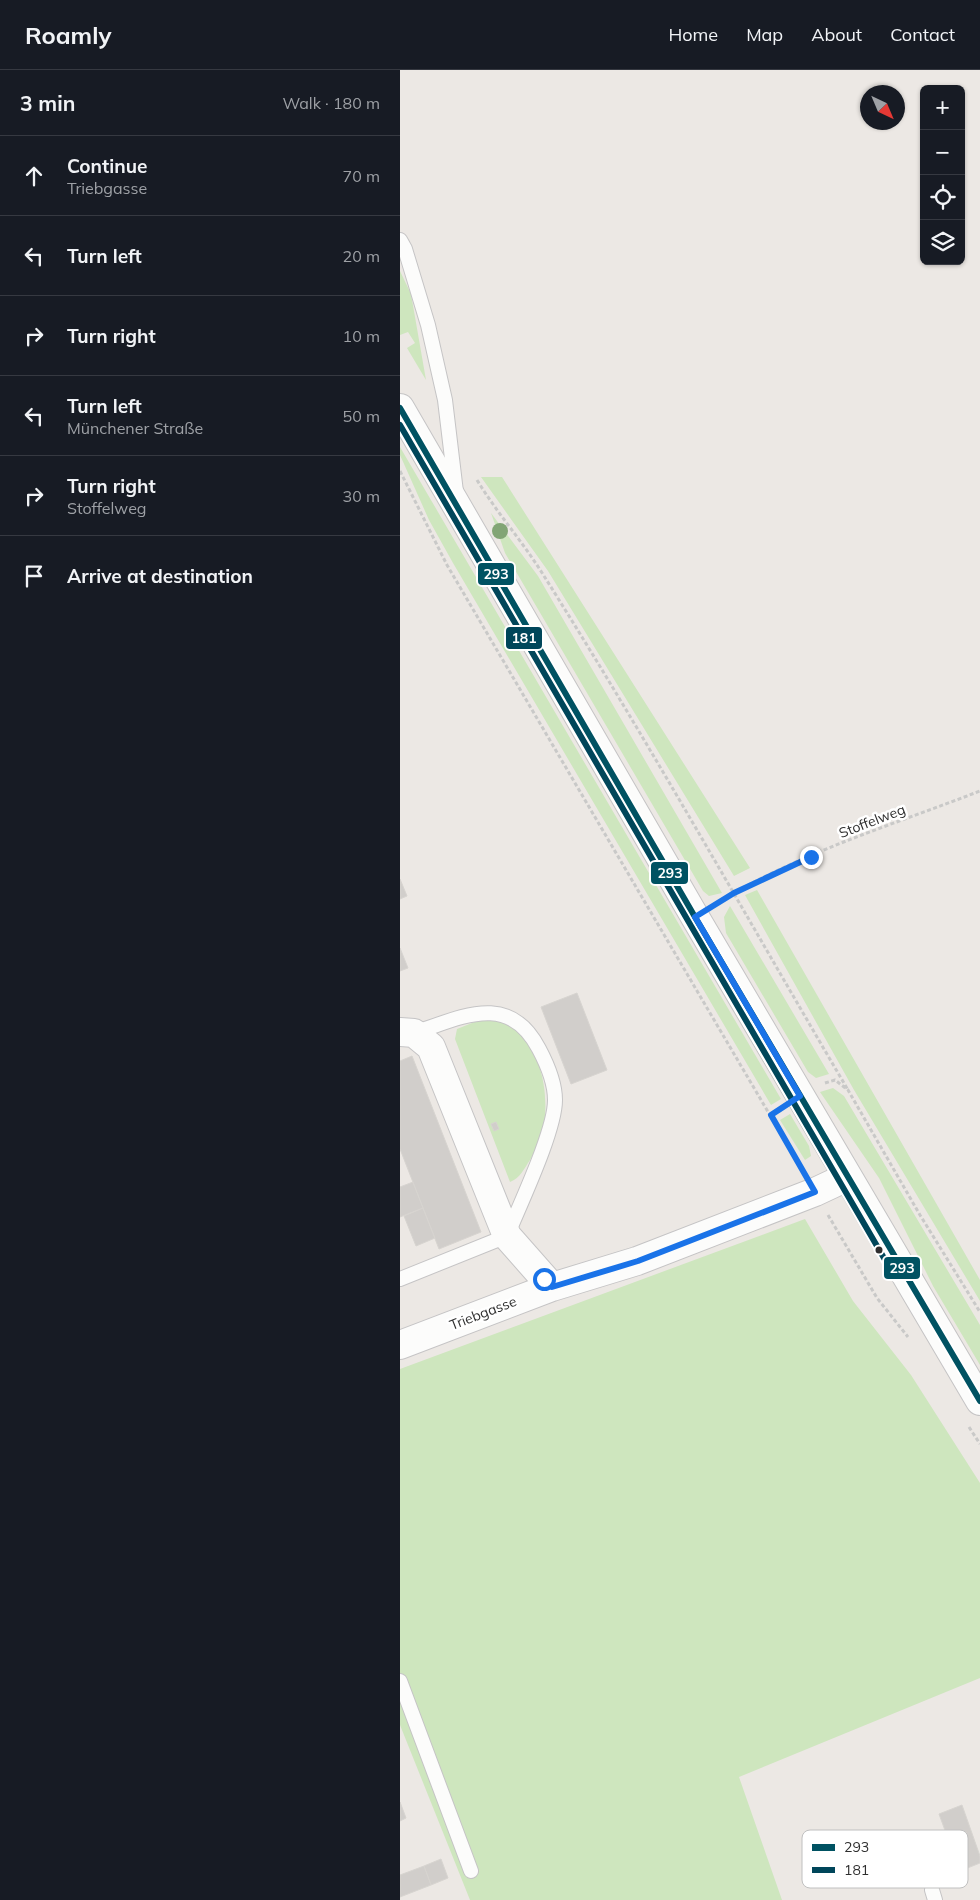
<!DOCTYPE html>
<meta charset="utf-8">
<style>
:root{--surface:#171b24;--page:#242831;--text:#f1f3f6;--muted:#9ea1a6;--line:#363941}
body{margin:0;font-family:Mulish,sans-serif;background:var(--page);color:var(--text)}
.controls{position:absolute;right:15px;top:15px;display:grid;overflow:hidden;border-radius:8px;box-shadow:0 1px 4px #0004}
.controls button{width:45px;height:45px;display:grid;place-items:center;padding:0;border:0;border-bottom:1px solid var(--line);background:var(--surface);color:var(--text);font:25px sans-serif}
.compass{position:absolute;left:460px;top:15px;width:45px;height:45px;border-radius:50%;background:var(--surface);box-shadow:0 1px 4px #0004;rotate:136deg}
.stop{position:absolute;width:15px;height:15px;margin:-11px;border:4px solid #1a73e8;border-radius:50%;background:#fff}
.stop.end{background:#1a73e8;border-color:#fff;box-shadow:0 1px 5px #0008}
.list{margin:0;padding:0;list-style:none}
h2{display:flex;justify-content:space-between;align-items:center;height:65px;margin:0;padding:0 20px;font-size:21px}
h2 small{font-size:16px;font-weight:400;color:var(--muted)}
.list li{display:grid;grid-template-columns:32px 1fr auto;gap:15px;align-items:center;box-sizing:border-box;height:80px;padding:0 20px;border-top:1px solid var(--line)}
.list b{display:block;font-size:19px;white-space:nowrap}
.list p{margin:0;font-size:16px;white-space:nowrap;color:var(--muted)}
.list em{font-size:16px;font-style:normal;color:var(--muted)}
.icon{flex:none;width:28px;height:28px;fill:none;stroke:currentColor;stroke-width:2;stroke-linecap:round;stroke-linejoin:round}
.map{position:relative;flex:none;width:580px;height:1830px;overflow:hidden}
header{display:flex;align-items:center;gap:30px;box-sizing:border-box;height:70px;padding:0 25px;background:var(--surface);border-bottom:1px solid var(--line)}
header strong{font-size:24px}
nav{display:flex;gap:28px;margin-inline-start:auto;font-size:18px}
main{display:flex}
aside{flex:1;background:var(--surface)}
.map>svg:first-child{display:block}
</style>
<header>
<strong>Roamly</strong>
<nav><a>Home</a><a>Map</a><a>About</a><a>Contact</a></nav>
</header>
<main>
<aside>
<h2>3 min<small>Walk · 180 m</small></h2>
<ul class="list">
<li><svg class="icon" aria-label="ahead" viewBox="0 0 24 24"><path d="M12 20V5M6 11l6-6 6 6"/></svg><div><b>Continue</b><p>Triebgasse</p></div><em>70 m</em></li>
<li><svg class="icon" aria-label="left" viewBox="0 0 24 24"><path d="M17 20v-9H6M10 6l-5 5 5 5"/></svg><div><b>Turn left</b></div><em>20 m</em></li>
<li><svg class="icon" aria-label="right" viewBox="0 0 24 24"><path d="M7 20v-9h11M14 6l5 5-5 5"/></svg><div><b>Turn right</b></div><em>10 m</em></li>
<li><svg class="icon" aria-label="left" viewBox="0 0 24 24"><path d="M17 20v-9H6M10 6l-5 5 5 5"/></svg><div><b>Turn left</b><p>Münchener Straße</p></div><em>50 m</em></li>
<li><svg class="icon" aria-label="right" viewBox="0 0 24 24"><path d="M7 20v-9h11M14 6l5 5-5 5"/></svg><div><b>Turn right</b><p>Stoffelweg</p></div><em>30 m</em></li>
<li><svg class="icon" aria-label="arrive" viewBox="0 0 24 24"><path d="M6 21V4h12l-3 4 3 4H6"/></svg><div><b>Arrive at destination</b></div></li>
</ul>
</aside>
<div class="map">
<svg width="580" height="1830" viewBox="0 0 580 1830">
<rect width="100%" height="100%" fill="#ece8e4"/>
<path fill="#cee6be" d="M 0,201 L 11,224 L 26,310 L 7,278 L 15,273 L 8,262 L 0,265 Z
M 0,377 L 381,1029 L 371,1035 L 53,493 L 29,450 L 0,385 Z
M 81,407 L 102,407 L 350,798 L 334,806 L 148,501 Z
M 91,443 L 138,506 L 322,823 L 309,826 L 303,821 L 105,483 Z
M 357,820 L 580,1210 L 580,1231 L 454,1020 L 345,825 Z
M 330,836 L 429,1004 L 416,1008 L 408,1002 L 326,863 L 324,847 Z
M 97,950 C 102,953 109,955 114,958 C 141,978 149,1023 144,1054 C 142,1066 136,1079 130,1090 C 124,1099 120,1108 110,1112 L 55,969 L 57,959 L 77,951 Z
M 433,1018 L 444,1026 L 580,1255 L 580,1295 L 533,1216 L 479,1108 L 420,1022 Z
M 390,1044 L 409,1076 L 411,1086 L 405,1090 L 380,1050 Z
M 405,1149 L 453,1231 L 511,1305 L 580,1413 L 580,1608 L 339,1707 L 382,1830 L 70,1830 L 0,1655 L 0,1299 Z"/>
<path fill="#d1cecb" stroke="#d7d4d0" d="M 0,809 L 7,826 L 0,829 Z
M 0,878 L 8,898 L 0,901 Z
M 177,923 L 207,1000 L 171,1014 L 141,937 Z
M 12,986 L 81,1162 L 39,1179 L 0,1079 L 0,991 Z
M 96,1052 L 99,1059 L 94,1061 L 91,1054 Z
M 13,1112 L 23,1138 L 0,1147 L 0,1117 Z
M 23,1138 L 35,1168 L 16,1176 L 4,1146 Z
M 0,1732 L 6,1748 L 0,1751 Z
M 562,1735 L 580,1786 L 580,1793 L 560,1801 L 539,1744 Z
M 41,1789 L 48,1808 L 31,1815 L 24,1796 Z
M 24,1796 L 31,1815 L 0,1827 L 0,1805 Z"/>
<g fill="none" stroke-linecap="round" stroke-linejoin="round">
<defs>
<path id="lane" d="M 0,170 L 5,179 L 28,255 L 45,330 L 56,422
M 0,1209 L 107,1166 C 120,1134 155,1061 155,1030 C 155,1013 147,994 139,979 C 109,921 62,947 14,963
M 0,1611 L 71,1801
M 532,1820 L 535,1830"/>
<path id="street" d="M 0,962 L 14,963 L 31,977 L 107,1166 L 152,1217
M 0,1275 L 152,1217 L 237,1191 L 415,1122 L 447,1107"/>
<path id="secondary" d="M 0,338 L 295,847 L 580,1331"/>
</defs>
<use href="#lane" stroke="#c5c4c5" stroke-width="16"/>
<use href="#street" stroke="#c5c4c5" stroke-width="30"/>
<use href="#secondary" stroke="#c5c4c5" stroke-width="30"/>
<path stroke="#c9c9c8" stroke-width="3" stroke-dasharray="4 2.5" stroke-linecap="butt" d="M 0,401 L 47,495 L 401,1098
M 77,410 C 97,443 123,472 144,506 C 250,674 347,848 448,1020
M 319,832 C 396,784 495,754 580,721
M 425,1013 L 435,1010 L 448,1020 L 520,1145 L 580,1242
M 428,1145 L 477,1228 L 508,1267
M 569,1357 L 580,1374"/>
<use href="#lane" stroke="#fcfcfb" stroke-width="14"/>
<use href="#street" stroke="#fcfcfb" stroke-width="28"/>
<use href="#secondary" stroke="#fcfcfb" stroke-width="28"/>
<defs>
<path id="bus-1" d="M 0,338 L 295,847 L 580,1331"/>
<path id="bus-2" d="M 0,355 L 495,1207"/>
</defs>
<use href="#bus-1" stroke="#fff" stroke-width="10"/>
<use href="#bus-2" stroke="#fff" stroke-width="10"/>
<use href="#bus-1" stroke="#005262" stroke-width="6"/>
<use href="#bus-2" stroke="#00465a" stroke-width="6"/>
</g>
<circle fill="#82a575" cx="100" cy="461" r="8"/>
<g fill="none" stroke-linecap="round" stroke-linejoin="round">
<path stroke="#1a73e8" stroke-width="6" d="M 144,1209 L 152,1217 L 238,1191 L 415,1122 L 371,1045 L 400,1026 L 295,847 L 334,823 L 411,787"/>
</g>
<circle fill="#2e2e2e" stroke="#fff" stroke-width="2" cx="479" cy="1180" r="4.5"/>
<g text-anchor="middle" stroke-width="5" stroke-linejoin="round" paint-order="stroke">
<g font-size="14" fill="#2e2e2e" stroke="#fff">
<text transform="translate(472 751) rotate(-21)" y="5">Stoffelweg</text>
<text transform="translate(83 1243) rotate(-21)" y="5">Triebgasse</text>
</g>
</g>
<rect x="402" y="1760" width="166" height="58" rx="8" fill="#fff" stroke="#c0c0c0" stroke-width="1"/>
<rect x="412" y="1774" width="23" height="7" fill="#005262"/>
<rect x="412" y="1797" width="23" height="6" fill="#00465a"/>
<g font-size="14" fill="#2e2e2e">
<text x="444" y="1782">293</text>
<text x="444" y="1805">181</text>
</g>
<g stroke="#fff" stroke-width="2">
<rect x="77" y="492" width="38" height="24" rx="5" fill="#005262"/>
<rect x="105" y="556" width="38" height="24" rx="5" fill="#00465a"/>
<rect x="250" y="791" width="39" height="24" rx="5" fill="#005262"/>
<rect x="483" y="1186" width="38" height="24" rx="5" fill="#005262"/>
</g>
<g font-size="14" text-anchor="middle" font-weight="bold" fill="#fff">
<text x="96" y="509">293</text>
<text x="124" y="573">181</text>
<text x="270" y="808">293</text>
<text x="502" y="1203">293</text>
</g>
</svg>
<div class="controls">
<button>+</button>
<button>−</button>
<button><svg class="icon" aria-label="locate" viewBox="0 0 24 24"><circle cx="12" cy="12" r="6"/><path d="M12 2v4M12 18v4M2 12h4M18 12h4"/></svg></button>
<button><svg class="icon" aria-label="layers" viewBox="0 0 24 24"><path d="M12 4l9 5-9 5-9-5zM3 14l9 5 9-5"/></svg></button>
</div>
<svg class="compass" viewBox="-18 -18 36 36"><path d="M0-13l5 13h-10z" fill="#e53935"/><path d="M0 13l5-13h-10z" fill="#9ea1a6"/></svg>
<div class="stop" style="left:144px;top:1209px"></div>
<div class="stop end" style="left:411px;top:787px"></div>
</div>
</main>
